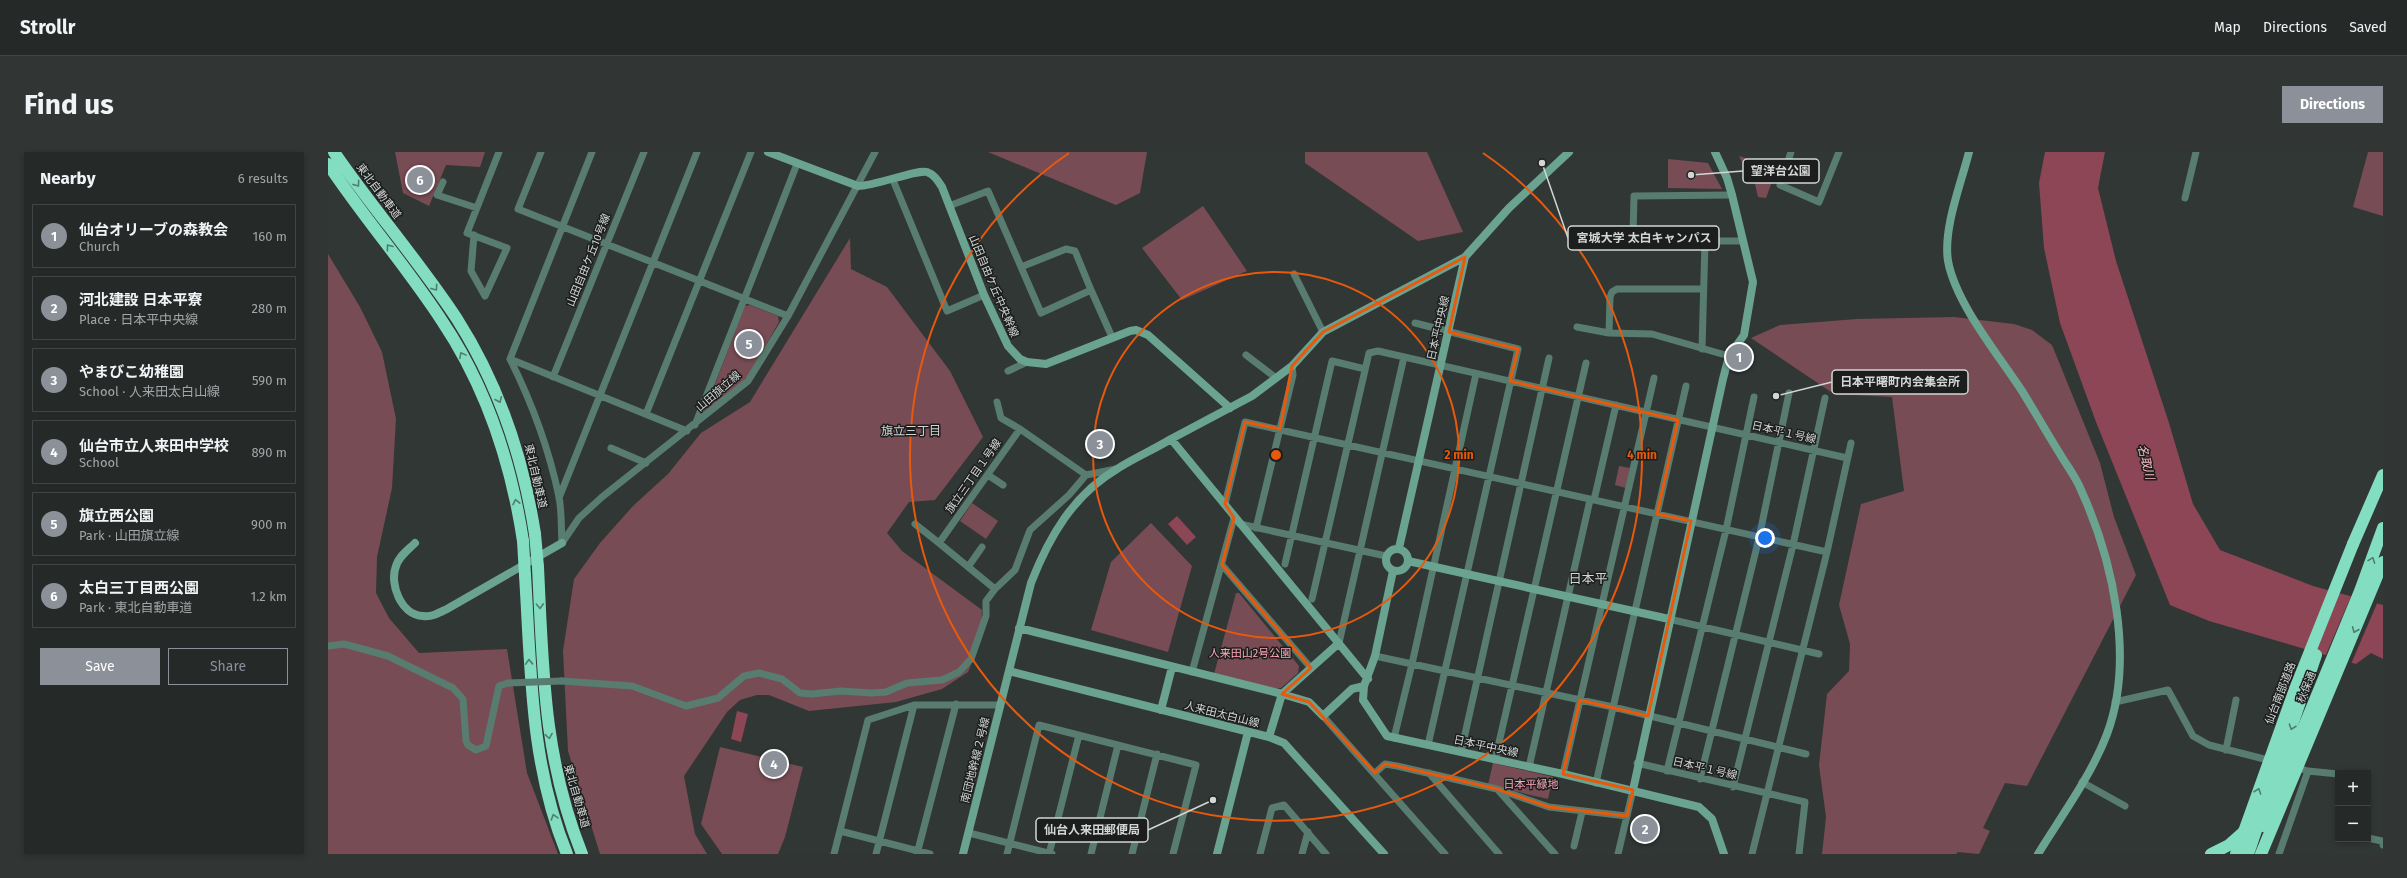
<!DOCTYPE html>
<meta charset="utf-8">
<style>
:root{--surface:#252928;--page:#313534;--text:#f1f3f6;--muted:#a3a6a8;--line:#424545;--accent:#8c9099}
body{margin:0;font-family:"Fira Sans","Noto Sans JP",sans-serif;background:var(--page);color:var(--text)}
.controls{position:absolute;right:12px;bottom:12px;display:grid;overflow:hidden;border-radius:0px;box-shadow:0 2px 6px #0003}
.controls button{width:36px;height:36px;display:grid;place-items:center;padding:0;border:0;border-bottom:1px solid var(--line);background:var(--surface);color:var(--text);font:20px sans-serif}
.you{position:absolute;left:1437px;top:386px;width:14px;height:14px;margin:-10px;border:3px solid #fff;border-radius:50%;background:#1a73e8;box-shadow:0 0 0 6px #1a73e833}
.badge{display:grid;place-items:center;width:26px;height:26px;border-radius:50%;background:var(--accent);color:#fff;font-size:13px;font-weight:700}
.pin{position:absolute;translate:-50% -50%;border:2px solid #fff;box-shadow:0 1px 4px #0006}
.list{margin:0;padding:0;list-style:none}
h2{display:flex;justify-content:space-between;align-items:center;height:52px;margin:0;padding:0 16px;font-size:17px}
h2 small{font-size:13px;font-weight:400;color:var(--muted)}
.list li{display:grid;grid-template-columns:26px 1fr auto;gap:12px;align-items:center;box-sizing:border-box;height:64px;margin:0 8px 8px;padding:0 8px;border:1px solid var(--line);border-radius:0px}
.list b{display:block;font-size:15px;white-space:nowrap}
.list p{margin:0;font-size:13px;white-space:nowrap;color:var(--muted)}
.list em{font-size:13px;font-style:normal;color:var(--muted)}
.actions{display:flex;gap:8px;padding:12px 16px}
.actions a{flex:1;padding:9px 0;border:1px solid var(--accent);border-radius:0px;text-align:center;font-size:14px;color:var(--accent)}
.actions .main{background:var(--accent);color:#fff}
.map{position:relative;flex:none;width:2055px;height:702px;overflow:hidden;border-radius:0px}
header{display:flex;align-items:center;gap:24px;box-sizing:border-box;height:56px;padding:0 20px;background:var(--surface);border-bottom:1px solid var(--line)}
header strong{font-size:19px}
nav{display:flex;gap:22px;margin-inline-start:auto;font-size:14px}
.intro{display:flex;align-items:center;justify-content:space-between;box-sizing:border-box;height:96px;padding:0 24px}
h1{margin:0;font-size:28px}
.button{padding:10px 18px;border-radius:0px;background:var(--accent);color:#fff;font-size:14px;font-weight:700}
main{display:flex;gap:24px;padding:0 24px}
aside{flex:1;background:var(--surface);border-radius:0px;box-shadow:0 2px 6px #0003}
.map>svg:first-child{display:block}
</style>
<header>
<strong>Strollr</strong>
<nav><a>Map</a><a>Directions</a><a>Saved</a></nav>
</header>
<div class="intro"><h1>Find us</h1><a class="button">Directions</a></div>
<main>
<aside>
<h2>Nearby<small>6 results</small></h2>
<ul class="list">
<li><span class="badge">1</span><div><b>仙台オリーブの森教会</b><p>Church</p></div><em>160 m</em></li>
<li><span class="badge">2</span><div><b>河北建設 日本平寮</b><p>Place · 日本平中央線</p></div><em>280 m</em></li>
<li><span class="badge">3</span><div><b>やまびこ幼稚園</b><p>School · 人来田太白山線</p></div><em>590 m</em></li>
<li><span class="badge">4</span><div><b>仙台市立人来田中学校</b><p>School</p></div><em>890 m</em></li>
<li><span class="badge">5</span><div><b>旗立西公園</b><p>Park · 山田旗立線</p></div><em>900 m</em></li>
<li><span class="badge">6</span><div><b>太白三丁目西公園</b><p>Park · 東北自動車道</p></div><em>1.2 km</em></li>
</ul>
<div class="actions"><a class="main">Save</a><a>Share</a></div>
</aside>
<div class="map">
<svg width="2055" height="702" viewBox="0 0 2055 702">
<rect width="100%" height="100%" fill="#313735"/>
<path fill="#784c54" d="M 67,0 L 157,0 L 152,15 L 118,13 L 101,54 L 75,41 Z
M 660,0 L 819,0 L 812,41 L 788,53 Z
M 977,0 L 1099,0 L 1135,80 L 1090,89 L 977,11 Z
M 2040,0 L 2055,0 L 2055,64 L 2025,55 Z
M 1411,4 L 1449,16 L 1438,46 L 1430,45 L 1426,28 L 1421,24 Z
M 1340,7 L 1380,11 L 1394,37 L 1340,36 Z
M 875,54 L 919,119 L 854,148 L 814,96 Z
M 522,86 L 523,117 L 559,135 L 622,219 L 655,285 L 607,348 L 581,350 L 559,381 L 574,399 L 654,458 L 653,488 L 640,520 L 614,537 L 568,550 L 481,559 L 441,543 L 429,543 L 412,548 L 399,560 L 356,624 L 367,682 L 379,702 L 272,702 L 240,599 L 235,499 L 246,427 L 272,391 L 305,354 L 340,322 L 373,281 L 422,250 Z
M 0,102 L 32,155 L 54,200 L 68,267 L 64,336 L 49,405 L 48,441 L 61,466 L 91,501 L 179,497 L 199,621 L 230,702 L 0,702 Z
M 422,153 L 450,164 L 451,170 L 421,223 L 409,235 L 376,261 L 417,154 Z
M 1626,165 L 1686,172 L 1704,178 L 1724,193 L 1772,311 L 1786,365 L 1808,423 L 1699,634 L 1677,631 L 1655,676 L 1662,679 L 1651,702 L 1630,700 L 1628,702 L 1494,702 L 1498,665 L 1491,613 L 1499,542 L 1521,519 L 1522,492 L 1511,453 L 1533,352 L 1576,339 L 1564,245 L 1506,242 L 1423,186 L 1452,173 L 1529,167 Z
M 1291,314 L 1302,316 L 1298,336 L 1287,333 Z
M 644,351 L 670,369 L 658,387 L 632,369 Z
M 823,371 L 864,414 L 840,500 L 763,478 L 783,410 Z
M 908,441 L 911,441 L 971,514 L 970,521 L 953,536 L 947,537 L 886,522 Z
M 392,595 L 475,615 L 457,685 L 450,702 L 394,702 L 373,672 Z
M 1165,611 L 1225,625 L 1220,647 L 1160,633 Z"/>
<path fill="#8c4655" d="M 1717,0 L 1777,0 L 1770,36 L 1788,109 L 1841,271 L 1865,352 L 1892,398 L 1985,434 L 2055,453 L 2055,507 L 2043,501 L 2028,512 L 1881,469 L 1842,453 L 1768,270 L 1732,171 L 1716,96 L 1711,31 Z
M 849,364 L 868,385 L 859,393 L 840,372 Z
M 409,559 L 420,562 L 413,590 L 403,587 Z"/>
<path fill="#313735" d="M 2024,442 L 2050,449 L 2023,512 L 1997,505 Z"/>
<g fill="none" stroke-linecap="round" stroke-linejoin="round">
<path stroke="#597c70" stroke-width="7" d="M 213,0 L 190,57 L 460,164
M 1463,0 L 1452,33 L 1491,50 L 1511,0
M 565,28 L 619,159 L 656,143
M 115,30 L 109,43 L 149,56
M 1404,43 L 1306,44 L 1305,83 L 1311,89 L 1415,89
M 1857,46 L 1868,0
M 621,54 L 660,39 L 713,161 L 763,138 L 784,185
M 146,83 L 143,119 L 157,144 L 179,96 L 139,81 L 171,0
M 693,115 L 738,97 L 747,99 L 763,138
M 966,122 L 995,180
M 1087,171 L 1190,197 L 1100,593
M 1249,175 L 1281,181 L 1324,182 L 1401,204
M 1281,181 L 1282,145 L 1284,140 L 1289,137 L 1375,137
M 1374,197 L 1377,90
M 918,203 L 948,226
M 182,207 L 359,279
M 680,219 L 699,210
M 225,225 L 316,0
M 669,250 L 673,266 L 692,277
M 318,262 L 423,0
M 367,273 L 469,12
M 283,296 L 318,311
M 660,323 L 675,333
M 231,346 L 369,0
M 1266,348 L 1288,253
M 897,352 L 917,270 L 1499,400
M 587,372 L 611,391
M 912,372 L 1058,404
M 928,376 L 965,223 L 964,214
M 234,391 L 251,366 L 274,345 L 420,229 L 460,164 L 547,0
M 234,391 C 233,376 234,360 231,345 C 221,297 204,251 182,207 L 264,0
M 957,412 L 1004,209 L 1037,217
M 894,413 L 983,516
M 640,415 L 654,395
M 667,437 L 611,391 L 692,277 L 758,323
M 984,447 L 1041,201 L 1050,199 L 1519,306
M 1341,467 L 1491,502
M 1011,491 L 1076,205
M 0,494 L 16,492 L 60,504 L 125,536 L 135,547 L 138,589 L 140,593 L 148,598 L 158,594 L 171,534 L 180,531
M 1047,504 L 1285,555 L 1478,602
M 864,520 L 906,366
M 234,529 L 304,534 L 358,554 L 390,546 L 416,524 L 431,521 L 454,527 L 472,541 L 484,542 L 513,539 L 543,541 L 558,540 L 579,531 L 614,528 L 631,520 L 643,507 L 658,464 L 658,449 L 667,437 L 687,418 L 702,378 L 741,343 L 758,323 L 788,317
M 1787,550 L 1840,538 L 1865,584 L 1881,593 L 1944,609
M 995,564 L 1117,702
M 1066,586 L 1084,512 L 1148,222
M 1898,598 L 1908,548
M 1133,600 L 1221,206
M 1167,608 L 1258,211
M 1309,611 L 1477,650 L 1471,702
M 1201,615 L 1262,348
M 1339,619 L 1398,378 L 1426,245
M 1980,619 L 2010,622
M 1047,621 L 1057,612 L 1069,614 L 1169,637 L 1221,655 L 1299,664
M 1101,621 L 1171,702
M 1235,622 L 1326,226
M 1372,627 L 1431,386 L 1461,241
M 1754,630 L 1797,654
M 1268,631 L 1358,234
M 1405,635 L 1465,393 L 1497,246
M 1170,638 L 1227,702
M 512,679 L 602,702
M 641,681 L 724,702
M 2040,686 L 2054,689 L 2055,693
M 1246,694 L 1254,660
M 506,702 L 540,568 L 586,553 L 672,553
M 548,702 L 586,553
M 589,702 L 628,552
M 679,702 L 711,573 L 868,613 L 845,702
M 721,702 L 751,583
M 763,702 L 790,593
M 804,702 L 829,602
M 932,702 L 944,656 L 956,653 L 998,702
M 974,702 L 980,680
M 1290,702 L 1305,638
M 1424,702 L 1499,400 L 1523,291
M 1951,702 L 1980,619 L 1970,616"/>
<path stroke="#6ba391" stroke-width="8" d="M 440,0 L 530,34 C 548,34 589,17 599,20 C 607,23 610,29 614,35 L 656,143 L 680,194 L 692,207 L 699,210 L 718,212 L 802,179 L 808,178 L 820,183 L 902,256
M 1641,0 C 1633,32 1615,76 1620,109 C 1628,152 1670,202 1694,239 C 1707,260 1719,281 1732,302 C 1739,314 1748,325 1753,338 C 1785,408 1807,507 1779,582 C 1763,624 1734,663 1710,702
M 87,391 C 80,398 71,404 68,414 C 61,432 73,463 95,464 C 104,465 111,461 119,457 L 234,391
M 1071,396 L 1137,105 L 1181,56 L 1241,0
M1058 408a11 11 0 1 1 22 0a11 11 0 1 1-22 0Z
M 1080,409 L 1341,467
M 1065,419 L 1047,504 L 1036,534 L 1035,548 L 1059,584 L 1235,622 L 1371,655 L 1384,667 L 1396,702
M 691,476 L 954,542 L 981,550 L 995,564 L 1024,537 L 1036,534
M 681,519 L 941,585 L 956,591 L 1056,702
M 1040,527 L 843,287 L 924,244 L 964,214 L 995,180 L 1137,105
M 833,558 L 844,515
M 941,585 L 954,542 L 1011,491
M 1305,638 L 1395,227 L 1401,204 L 1416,183 L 1425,130 L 1404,43 L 1399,26 L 1387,0
M 635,702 L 703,431 C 721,385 745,343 789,317 C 806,306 825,298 843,287
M 889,702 L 920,580"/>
<path stroke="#83ddc1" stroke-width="12" d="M 6,0 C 45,57 91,109 129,167 C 171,233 195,305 207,382
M 0,12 C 36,66 79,115 114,169 C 159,236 183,310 195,389
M 2025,392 L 2055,323
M 210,415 C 215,517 215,605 254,702
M 197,423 C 203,518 202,612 239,702
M 1935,674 L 2032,439 L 2055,376
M 1883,702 L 1901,693 L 1918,678
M 1933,702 L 2055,410"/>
<path stroke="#597c70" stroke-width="7" d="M 180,531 L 234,529"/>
<path stroke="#83ddc1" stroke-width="12" d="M 207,382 L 210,415
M 195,389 L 197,423
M 1908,702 L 1967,537 L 2025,392
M 1920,702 L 1988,503"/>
</g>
<defs><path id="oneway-chevron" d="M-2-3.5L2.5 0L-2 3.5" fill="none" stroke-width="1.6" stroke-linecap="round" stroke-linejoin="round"/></defs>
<g stroke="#4f7e6f">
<use href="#oneway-chevron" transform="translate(29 32) rotate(54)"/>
<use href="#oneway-chevron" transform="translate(61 95) rotate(-127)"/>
<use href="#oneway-chevron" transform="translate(107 136) rotate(54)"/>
<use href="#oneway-chevron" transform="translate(134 203) rotate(-118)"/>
<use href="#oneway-chevron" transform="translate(171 248) rotate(67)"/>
<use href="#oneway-chevron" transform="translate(188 350) rotate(-102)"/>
<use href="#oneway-chevron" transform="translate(2044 408) rotate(-70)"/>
<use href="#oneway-chevron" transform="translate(212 454) rotate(87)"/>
<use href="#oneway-chevron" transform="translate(2027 478) rotate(113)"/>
<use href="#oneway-chevron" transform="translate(201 510) rotate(-92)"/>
<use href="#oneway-chevron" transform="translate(1964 575) rotate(109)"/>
<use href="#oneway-chevron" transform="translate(221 584) rotate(81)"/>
<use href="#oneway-chevron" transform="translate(1930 639) rotate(-71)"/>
<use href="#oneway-chevron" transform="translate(226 665) rotate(-107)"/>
</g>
<path fill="none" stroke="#e8590c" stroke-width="3" stroke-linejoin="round" d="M 1137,105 L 1121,180 L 1190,197 L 1182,229 L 1350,268 L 1329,362 L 1363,369 L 1320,564 L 1252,548 L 1235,622 L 1305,638 L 1299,664 L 1221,655 L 1169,637 L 1069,614 L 1057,612 L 1047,621 L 981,550 L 954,542 L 983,516 L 894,413 L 906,366 L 897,352 L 917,270 L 952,277 L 964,214 L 995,180 Z"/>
<g fill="none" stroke="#e8590c" stroke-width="2">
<circle cx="948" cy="303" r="183"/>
<path d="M1155 1A366 366 0 1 1 741 1"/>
</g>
<g text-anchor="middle" stroke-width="3" stroke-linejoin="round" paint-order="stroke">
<g font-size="11" fill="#d2d6d4" stroke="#1b1e1d">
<text transform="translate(51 39) rotate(53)" y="4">東北自動車道</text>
<text transform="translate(260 108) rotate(-68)" y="4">山田自由ケ丘10号線</text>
<text transform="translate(666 134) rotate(67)" y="4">山田自由ケ丘中央幹線</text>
<text transform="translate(1110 176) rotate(-77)" y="4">日本平中央線</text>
<text transform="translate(390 239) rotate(-41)" y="4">山田旗立線</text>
<text transform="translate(1456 280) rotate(13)" y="4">日本平１号線</text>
<text transform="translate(208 324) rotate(77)" y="4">東北自動車道</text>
<text transform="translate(645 324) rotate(-55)" y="4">旗立三丁目１号線</text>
<text transform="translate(1978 535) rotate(-68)" y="4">秋保通</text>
<text transform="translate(1952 541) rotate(-69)" y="4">仙台南部道路</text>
<text transform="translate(894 562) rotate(14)" y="4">人来田太白山線</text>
<text transform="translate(1158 594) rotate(12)" y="4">日本平中央線</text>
<text transform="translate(647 608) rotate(-76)" y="4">南団地幹線２号線</text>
<text transform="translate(1377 616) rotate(13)" y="4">日本平１号線</text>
<text transform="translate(249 644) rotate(74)" y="4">東北自動車道</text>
</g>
<g font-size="11" fill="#fea9b9" stroke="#1b1e1d">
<text x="922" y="505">人来田山2号公園</text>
<text x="1203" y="636">日本平緑地</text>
</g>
<g font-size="12" fill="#d2d6d4" stroke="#1b1e1d">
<text x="583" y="283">旗立三丁目</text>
</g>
<g font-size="12" font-style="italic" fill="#f9b9c4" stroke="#1b1e1d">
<text transform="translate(1818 310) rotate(76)" y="4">名取川</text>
</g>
<g font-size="13" fill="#d2d6d4" stroke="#1b1e1d">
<text x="1260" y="431">日本平</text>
</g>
</g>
<circle cx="948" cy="303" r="6" fill="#e8590c" stroke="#1b1e1d" stroke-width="2"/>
<g font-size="12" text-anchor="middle" font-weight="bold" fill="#e8590c" stroke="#1b1e1d" stroke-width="3" stroke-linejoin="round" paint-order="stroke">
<text x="1131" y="307">2 min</text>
<text x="1314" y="307">4 min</text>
</g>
<path fill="none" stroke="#d2d6d4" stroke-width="1.5" d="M1363 23L1415 19M1214 11L1240 86M1448 244L1504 230M885 648L820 678"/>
<g fill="#d2d6d4" stroke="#1b1e1d" stroke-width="1.5">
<circle cx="1363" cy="23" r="4"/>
<circle cx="1214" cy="11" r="4"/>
<circle cx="1448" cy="244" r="4"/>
<circle cx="885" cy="648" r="4"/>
</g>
<g fill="#1b1e1d" stroke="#d2d6d4" stroke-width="1.5">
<rect x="1415" y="7" width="76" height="24" rx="4"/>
<rect x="1240" y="74" width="151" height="24" rx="4"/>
<rect x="1504" y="218" width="136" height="24" rx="4"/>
<rect x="708" y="666" width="112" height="24" rx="4"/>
</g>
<g font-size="12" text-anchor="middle" font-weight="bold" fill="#d2d6d4">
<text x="1453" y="23">望洋台公園</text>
<text x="1316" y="90">宮城大学 太白キャンパス</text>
<text x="1572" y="234">日本平曙町内会集会所</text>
<text x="764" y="682">仙台人来田郵便局</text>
</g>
</svg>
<div class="controls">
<button>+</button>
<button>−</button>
</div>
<div class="you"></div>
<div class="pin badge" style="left:1411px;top:205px">1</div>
<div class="pin badge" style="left:1317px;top:677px">2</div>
<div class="pin badge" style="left:772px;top:292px">3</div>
<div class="pin badge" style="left:446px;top:612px">4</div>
<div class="pin badge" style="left:421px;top:192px">5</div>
<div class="pin badge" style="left:92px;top:28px">6</div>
</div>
</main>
